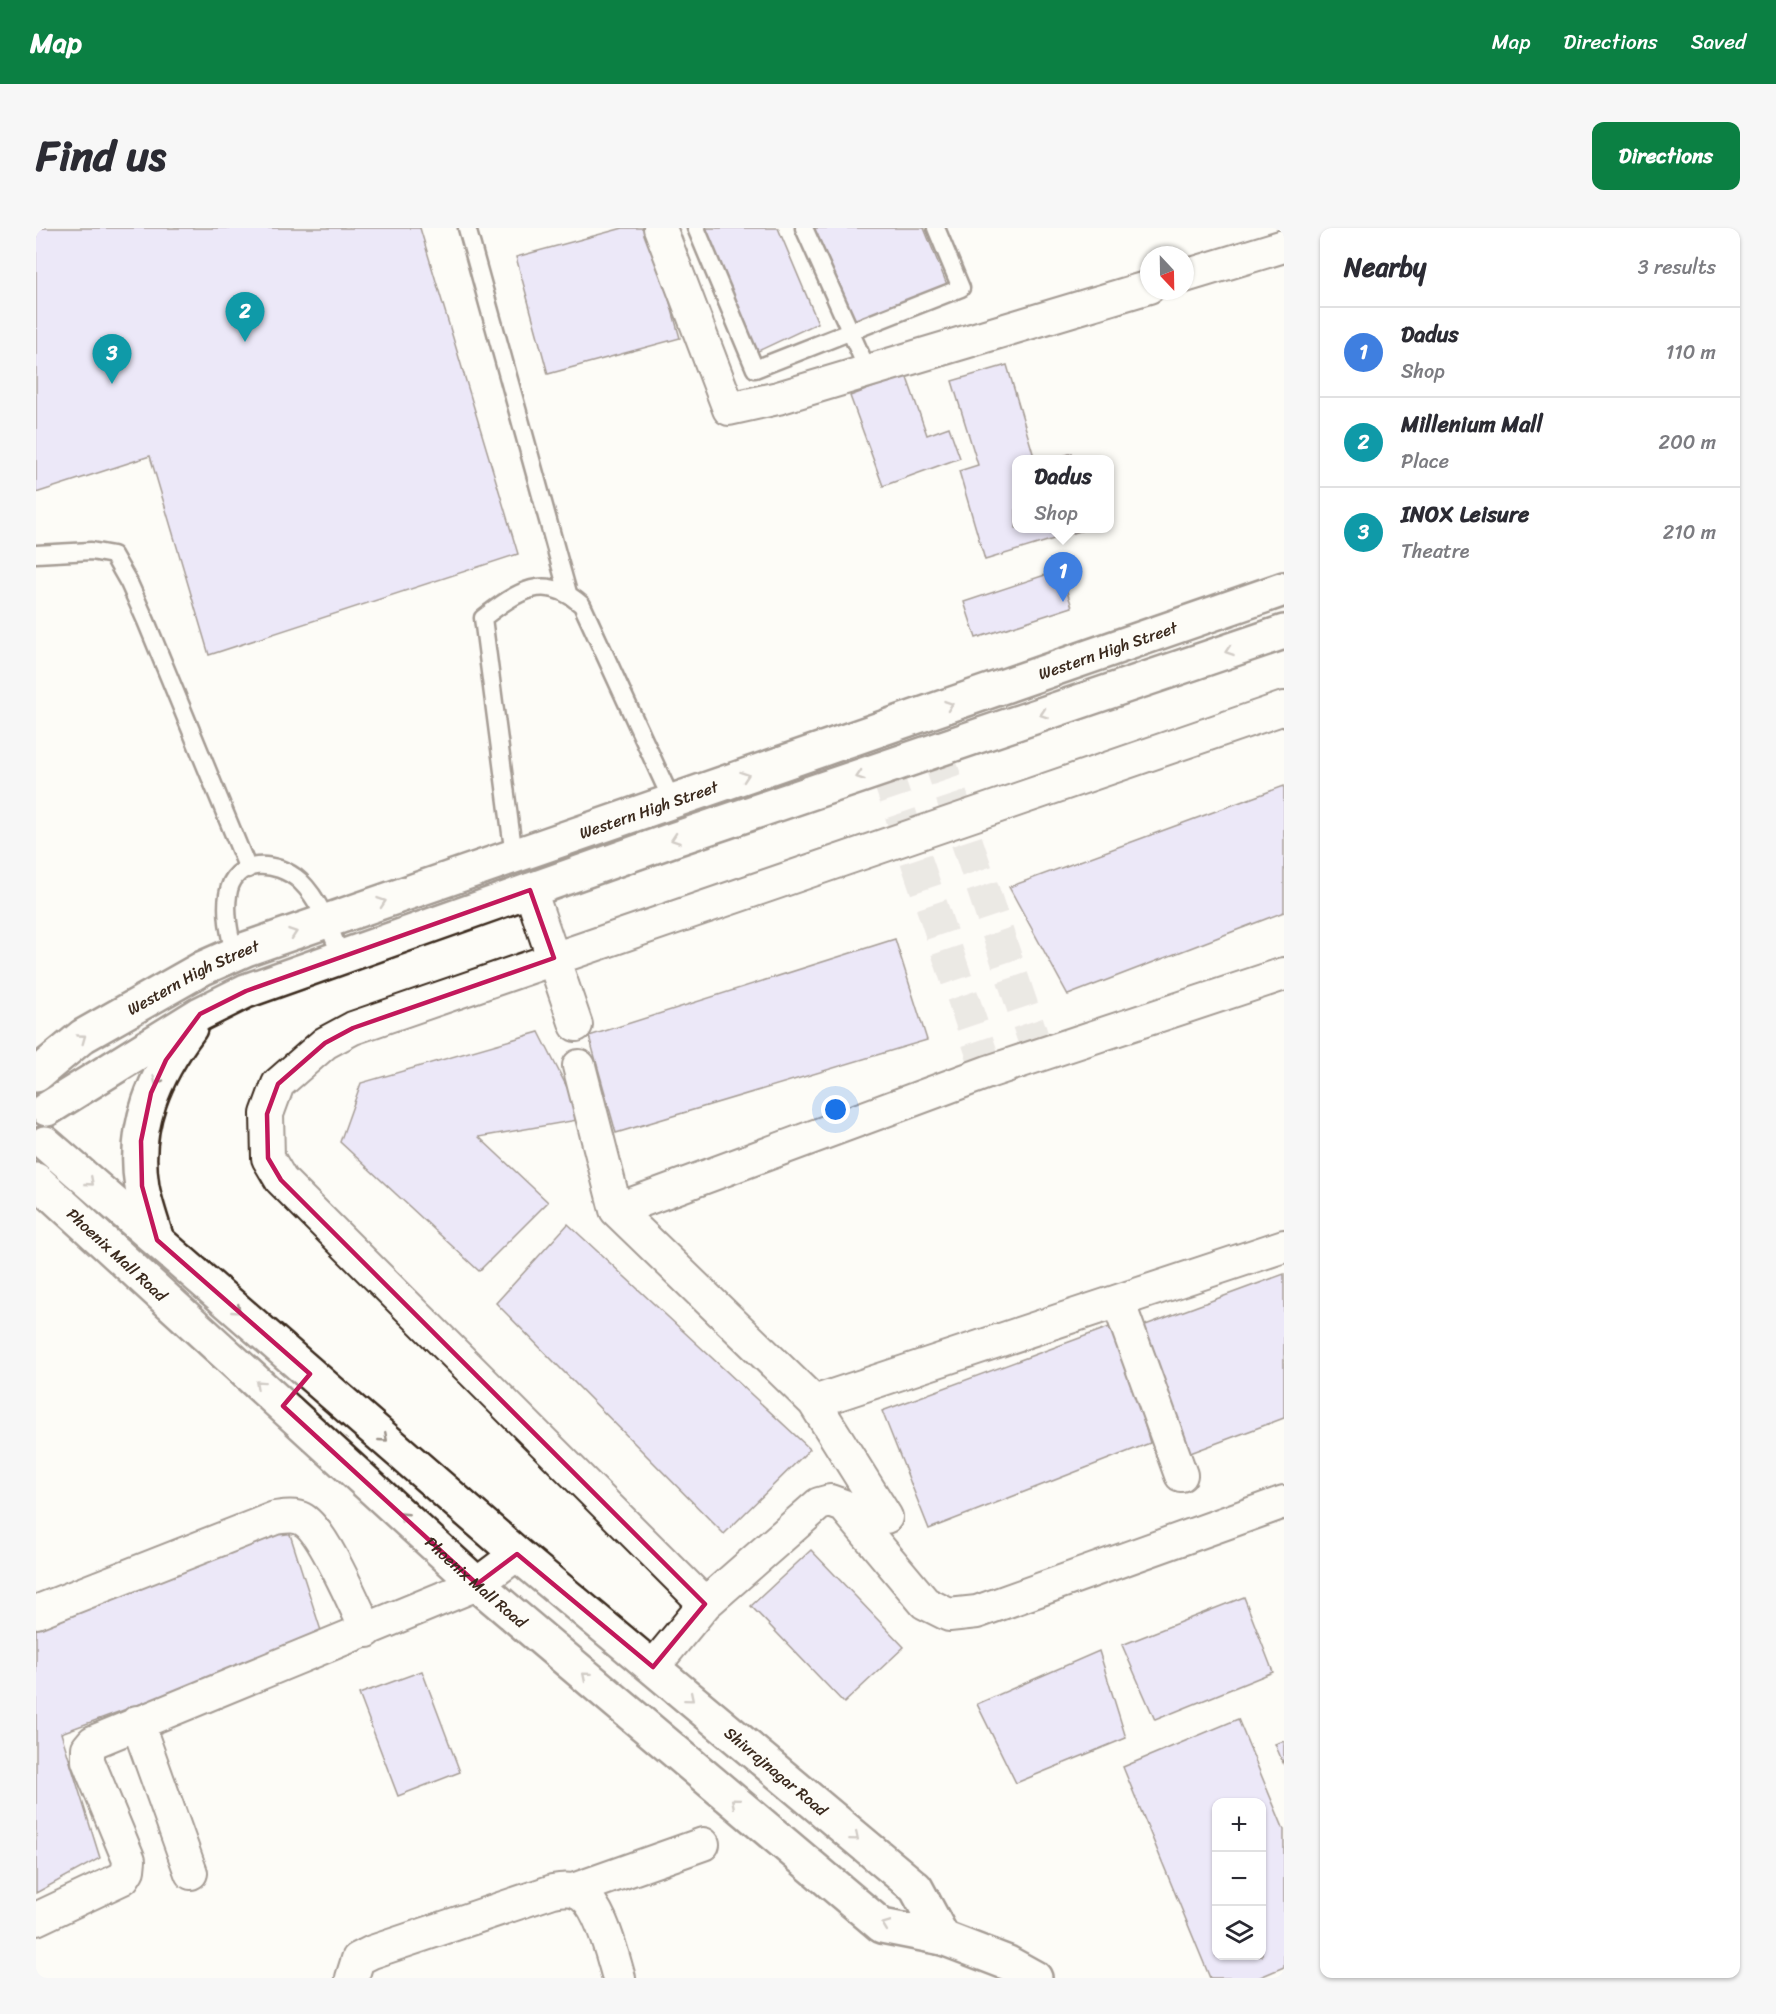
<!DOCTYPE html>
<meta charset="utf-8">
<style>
:root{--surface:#fff;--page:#f7f7f7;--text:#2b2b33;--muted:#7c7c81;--line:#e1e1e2;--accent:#0b8043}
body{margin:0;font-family:Sriracha,sans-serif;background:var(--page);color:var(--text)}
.controls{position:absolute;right:18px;bottom:18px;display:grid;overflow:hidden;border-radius:12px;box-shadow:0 2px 4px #0004}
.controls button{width:54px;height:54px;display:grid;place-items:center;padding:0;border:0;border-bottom:2px solid var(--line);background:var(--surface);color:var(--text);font:30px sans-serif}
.compass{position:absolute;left:1104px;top:18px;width:54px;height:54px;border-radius:50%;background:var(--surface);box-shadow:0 2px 4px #0004;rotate:158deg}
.you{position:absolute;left:800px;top:882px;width:21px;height:21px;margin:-15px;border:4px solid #fff;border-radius:50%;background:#1a73e8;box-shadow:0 0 0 9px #1a73e833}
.badge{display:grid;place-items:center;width:39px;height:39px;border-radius:50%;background:var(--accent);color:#fff;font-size:20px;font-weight:700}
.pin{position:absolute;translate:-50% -50px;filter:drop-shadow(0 2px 3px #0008)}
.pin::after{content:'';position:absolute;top:32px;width:21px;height:18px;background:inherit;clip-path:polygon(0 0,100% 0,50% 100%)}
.popup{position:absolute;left:976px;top:227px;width:102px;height:78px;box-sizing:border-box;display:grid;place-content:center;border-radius:12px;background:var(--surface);filter:drop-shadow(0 2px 4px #0005);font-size:20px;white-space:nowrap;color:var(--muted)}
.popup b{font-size:22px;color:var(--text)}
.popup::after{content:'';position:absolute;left:50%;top:100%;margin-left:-12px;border:12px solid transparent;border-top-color:var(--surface)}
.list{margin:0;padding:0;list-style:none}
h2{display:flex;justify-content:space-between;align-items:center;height:78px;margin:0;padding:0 24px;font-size:26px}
h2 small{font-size:20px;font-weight:400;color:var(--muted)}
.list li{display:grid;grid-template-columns:39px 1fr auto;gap:18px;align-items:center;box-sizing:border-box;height:90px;padding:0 24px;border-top:2px solid var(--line)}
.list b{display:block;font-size:22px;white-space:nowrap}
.list p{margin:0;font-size:20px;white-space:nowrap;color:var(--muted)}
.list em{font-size:20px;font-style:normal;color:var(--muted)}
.icon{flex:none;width:33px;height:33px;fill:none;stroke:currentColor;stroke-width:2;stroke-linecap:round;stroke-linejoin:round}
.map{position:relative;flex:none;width:1248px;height:1750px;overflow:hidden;border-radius:12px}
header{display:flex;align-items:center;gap:36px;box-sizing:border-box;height:84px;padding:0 30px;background:var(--accent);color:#fff}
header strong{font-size:28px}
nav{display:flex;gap:33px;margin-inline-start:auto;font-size:21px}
.intro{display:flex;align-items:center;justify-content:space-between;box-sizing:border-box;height:144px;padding:0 36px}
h1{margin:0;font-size:42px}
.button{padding:15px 27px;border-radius:12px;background:var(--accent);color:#fff;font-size:21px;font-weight:700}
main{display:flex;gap:36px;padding:0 36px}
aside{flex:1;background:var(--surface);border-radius:12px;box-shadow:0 2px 4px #0004}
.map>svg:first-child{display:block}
</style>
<header>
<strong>Map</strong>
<nav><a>Map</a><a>Directions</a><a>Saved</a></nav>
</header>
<div class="intro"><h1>Find us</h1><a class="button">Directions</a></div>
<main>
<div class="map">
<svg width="1248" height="1750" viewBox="0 0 1248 1750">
<rect width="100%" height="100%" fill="#fdfcf7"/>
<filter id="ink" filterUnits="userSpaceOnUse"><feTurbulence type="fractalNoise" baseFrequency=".0167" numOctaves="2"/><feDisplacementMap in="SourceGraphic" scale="12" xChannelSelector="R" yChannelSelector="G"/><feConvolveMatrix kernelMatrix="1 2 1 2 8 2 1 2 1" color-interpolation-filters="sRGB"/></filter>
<g filter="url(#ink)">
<path fill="#d8d0f9" stroke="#3b2a1e" stroke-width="1.5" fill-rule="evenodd" d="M 0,0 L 384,0 L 482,326 L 173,427 L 114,228 L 0,265 Z
M 587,0 L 613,0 L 644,110 L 512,146 L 480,29 Z
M 667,0 L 742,0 L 782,95 L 718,125 Z
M 774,0 L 888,0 L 912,59 L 817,100 Z
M 971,137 L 999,232 L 980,232 L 980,300 L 1054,300 L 949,332 L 923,243 L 942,237 L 916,153 Z
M 870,147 L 891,207 L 913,199 L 924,230 L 847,258 L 814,168 Z
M 1036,225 L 1038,232 L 1015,232 Z
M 1024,342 L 1036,379 L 940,410 L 928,374 Z
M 1248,558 L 1248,684 L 1032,767 L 973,659 Z
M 859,711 L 891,812 L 580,905 L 553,808 Z
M 503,804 L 547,891 L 443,909 L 512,974 L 443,1043 L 304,914 L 325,855 Z
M 532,996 L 774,1221 L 688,1306 L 460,1075 Z
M 1248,1046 L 1248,1190 L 1149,1227 L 1104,1099 Z
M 1079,1097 L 1114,1215 L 893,1301 L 846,1183 Z
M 252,1300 L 287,1409 L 25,1505 L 64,1630 L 0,1665 L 0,1394 Z
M 775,1322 L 868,1419 L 808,1475 L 715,1378 Z
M 1208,1369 L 1237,1444 L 1119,1492 L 1086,1417 Z
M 1063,1423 L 1090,1510 L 980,1555 L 941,1476 Z
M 386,1443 L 424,1544 L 362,1568 L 323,1466 Z
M 1202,1491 L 1248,1602 L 1248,1739 L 1222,1750 L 1174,1750 L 1087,1539 ZM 1180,1574 L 1226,1574 L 1226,1728 L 1180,1728 Z
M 1248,1513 L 1248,1537 L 1239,1516 Z"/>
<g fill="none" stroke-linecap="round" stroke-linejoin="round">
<path stroke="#d6d2cc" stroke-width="32" stroke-dasharray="32 16" stroke-linecap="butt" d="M 900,522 L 1003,828
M 849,540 L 952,844"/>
<defs>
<path id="lane" d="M 431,0 L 532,365
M 660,0 L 719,141 L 925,60 L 900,0
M 768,0 L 832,143
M 0,326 L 55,323 L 77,327 L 93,355 L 110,393 L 212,641
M 478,628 L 447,390 C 482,363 509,344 546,377 L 636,573
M 198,726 C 194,707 189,687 192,667 C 197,629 241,632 264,653 C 284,672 295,703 305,729"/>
<path id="street" d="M 624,0 L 693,181 L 742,170 L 1113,59
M 1149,48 L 1248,18
M 494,662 L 540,797
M 543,838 L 580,982 L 778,1174 L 850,1289
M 580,982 L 952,844 L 1248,746
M 1082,1073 L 1248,1018
M 778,1174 L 1082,1073 L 1145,1247
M 669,1376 L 245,952 L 232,930 L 231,886 L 242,856 L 289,815 L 317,800 L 1248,480
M 0,1384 L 239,1290 C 247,1289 259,1287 266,1291 C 286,1300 320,1380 331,1403
M 617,1439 L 669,1376 L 783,1276 L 794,1273 L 808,1278 L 889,1375 L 913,1387 L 941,1384 L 1248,1274
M 101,1494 L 155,1645
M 537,1662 L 667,1616
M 0,1691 L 87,1650 L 92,1642 L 93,1632 L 52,1533 L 52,1520 L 57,1514 L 441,1356 L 481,1326
M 316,1750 L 322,1731 L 336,1724 L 517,1663 C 522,1662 530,1661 536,1662 C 563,1666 576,1727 583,1750"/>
<g id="secondary">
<path id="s1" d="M 0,847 L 47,808 L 167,740 L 210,721 L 1248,361"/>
<path d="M 11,881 L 164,786 L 210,763 L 633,613 L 1248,404"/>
<path id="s2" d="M 9,915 L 481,1326 L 880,1660 L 907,1710"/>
<path id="s3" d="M 0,952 L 441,1356 L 846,1698 L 907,1710 L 972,1735 L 999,1750"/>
<path d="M 121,1012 C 116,995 109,976 106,959 C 96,898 119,847 154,800"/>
</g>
</defs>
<use href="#lane" stroke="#3b2a1e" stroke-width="21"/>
<use href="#street" stroke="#3b2a1e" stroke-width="36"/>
<use href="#secondary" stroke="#3b2a1e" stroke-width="38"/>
<use href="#lane" stroke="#fdfcf7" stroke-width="16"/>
<use href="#street" stroke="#fdfcf7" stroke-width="32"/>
<use href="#secondary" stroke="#fdfcf7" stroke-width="33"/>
</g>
<defs><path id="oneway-chevron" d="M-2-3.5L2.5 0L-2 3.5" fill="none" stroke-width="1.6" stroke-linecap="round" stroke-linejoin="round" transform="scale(1.5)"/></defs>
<g stroke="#9c938a">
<use href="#oneway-chevron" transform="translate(1193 423) rotate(161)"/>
<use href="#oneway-chevron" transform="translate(913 477) rotate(-19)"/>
<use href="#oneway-chevron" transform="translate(1008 486) rotate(161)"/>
<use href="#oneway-chevron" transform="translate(709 548) rotate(-19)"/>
<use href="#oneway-chevron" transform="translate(824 548) rotate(161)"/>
<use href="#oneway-chevron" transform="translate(639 611) rotate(161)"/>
<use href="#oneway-chevron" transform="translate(346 674) rotate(-19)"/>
<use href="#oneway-chevron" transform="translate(257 705) rotate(-19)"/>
<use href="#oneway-chevron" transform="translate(46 810) rotate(-36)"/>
<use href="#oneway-chevron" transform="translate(121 853) rotate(115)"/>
<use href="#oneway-chevron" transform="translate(54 954) rotate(41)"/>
<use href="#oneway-chevron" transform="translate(201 1082) rotate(41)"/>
<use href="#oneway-chevron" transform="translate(223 1156) rotate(-138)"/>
<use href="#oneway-chevron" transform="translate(348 1210) rotate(41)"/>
<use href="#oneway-chevron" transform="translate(367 1288) rotate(-137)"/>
<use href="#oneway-chevron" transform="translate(550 1448) rotate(-140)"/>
<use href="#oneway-chevron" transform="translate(654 1470) rotate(40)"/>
<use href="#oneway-chevron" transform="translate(699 1574) rotate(-140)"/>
<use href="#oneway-chevron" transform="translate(819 1609) rotate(40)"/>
<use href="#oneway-chevron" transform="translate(850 1697) rotate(-159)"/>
</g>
</g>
<path d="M0 0H1248V1750H0ZM 494,662 L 518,730 L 317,800 L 289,815 L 242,856 L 231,886 L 232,930 L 245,952 L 669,1376 L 617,1439 L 481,1326 L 441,1356 L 247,1178 L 274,1146 L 121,1012 L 106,958 L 105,913 L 115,865 L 130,832 L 164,786 L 210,763 Z" fill="#fdfcf7" fill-opacity=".55" fill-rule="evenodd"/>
<path fill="none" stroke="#c2185b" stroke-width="4.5" stroke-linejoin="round" d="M 494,662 L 518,730 L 317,800 L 289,815 L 242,856 L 231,886 L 232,930 L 245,952 L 669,1376 L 617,1439 L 481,1326 L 441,1356 L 247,1178 L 274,1146 L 121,1012 L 106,958 L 105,913 L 115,865 L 130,832 L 164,786 L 210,763 Z"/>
<g text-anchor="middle" stroke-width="5" stroke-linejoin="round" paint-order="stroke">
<g font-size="16" fill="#3b2a1e" stroke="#fdfcf7">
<text dy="6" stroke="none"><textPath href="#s1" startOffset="1158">Western High Street</textPath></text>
<text dy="6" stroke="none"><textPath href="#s1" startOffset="672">Western High Street</textPath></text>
<text dy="6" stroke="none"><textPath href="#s1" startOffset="186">Western High Street</textPath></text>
<text dy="6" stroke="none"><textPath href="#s3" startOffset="110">Phoenix Mall Road</textPath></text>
<text dy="6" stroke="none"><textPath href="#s3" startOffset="596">Phoenix Mall Road</textPath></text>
<text dy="6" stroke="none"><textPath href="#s2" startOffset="964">Shivrajnagar Road</textPath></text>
</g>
</g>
</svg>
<div class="controls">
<button>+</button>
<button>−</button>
<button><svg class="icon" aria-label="layers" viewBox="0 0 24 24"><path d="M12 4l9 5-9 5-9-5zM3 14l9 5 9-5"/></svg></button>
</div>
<svg class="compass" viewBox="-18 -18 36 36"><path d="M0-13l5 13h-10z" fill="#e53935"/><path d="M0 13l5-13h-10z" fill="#7c7c81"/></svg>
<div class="you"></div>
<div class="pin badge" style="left:1027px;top:374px;background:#3f7fe0">1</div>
<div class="popup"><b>Dadus</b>Shop</div>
<div class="pin badge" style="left:209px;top:114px;background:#0f9aa8">2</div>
<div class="pin badge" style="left:76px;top:156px;background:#0f9aa8">3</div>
</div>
<aside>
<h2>Nearby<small>3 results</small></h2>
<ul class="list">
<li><span class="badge" style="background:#3f7fe0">1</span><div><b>Dadus</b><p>Shop</p></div><em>110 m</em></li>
<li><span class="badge" style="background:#0f9aa8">2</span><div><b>Millenium Mall</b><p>Place</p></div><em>200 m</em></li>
<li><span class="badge" style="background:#0f9aa8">3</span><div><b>INOX Leisure</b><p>Theatre</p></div><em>210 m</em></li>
</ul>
</aside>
</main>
